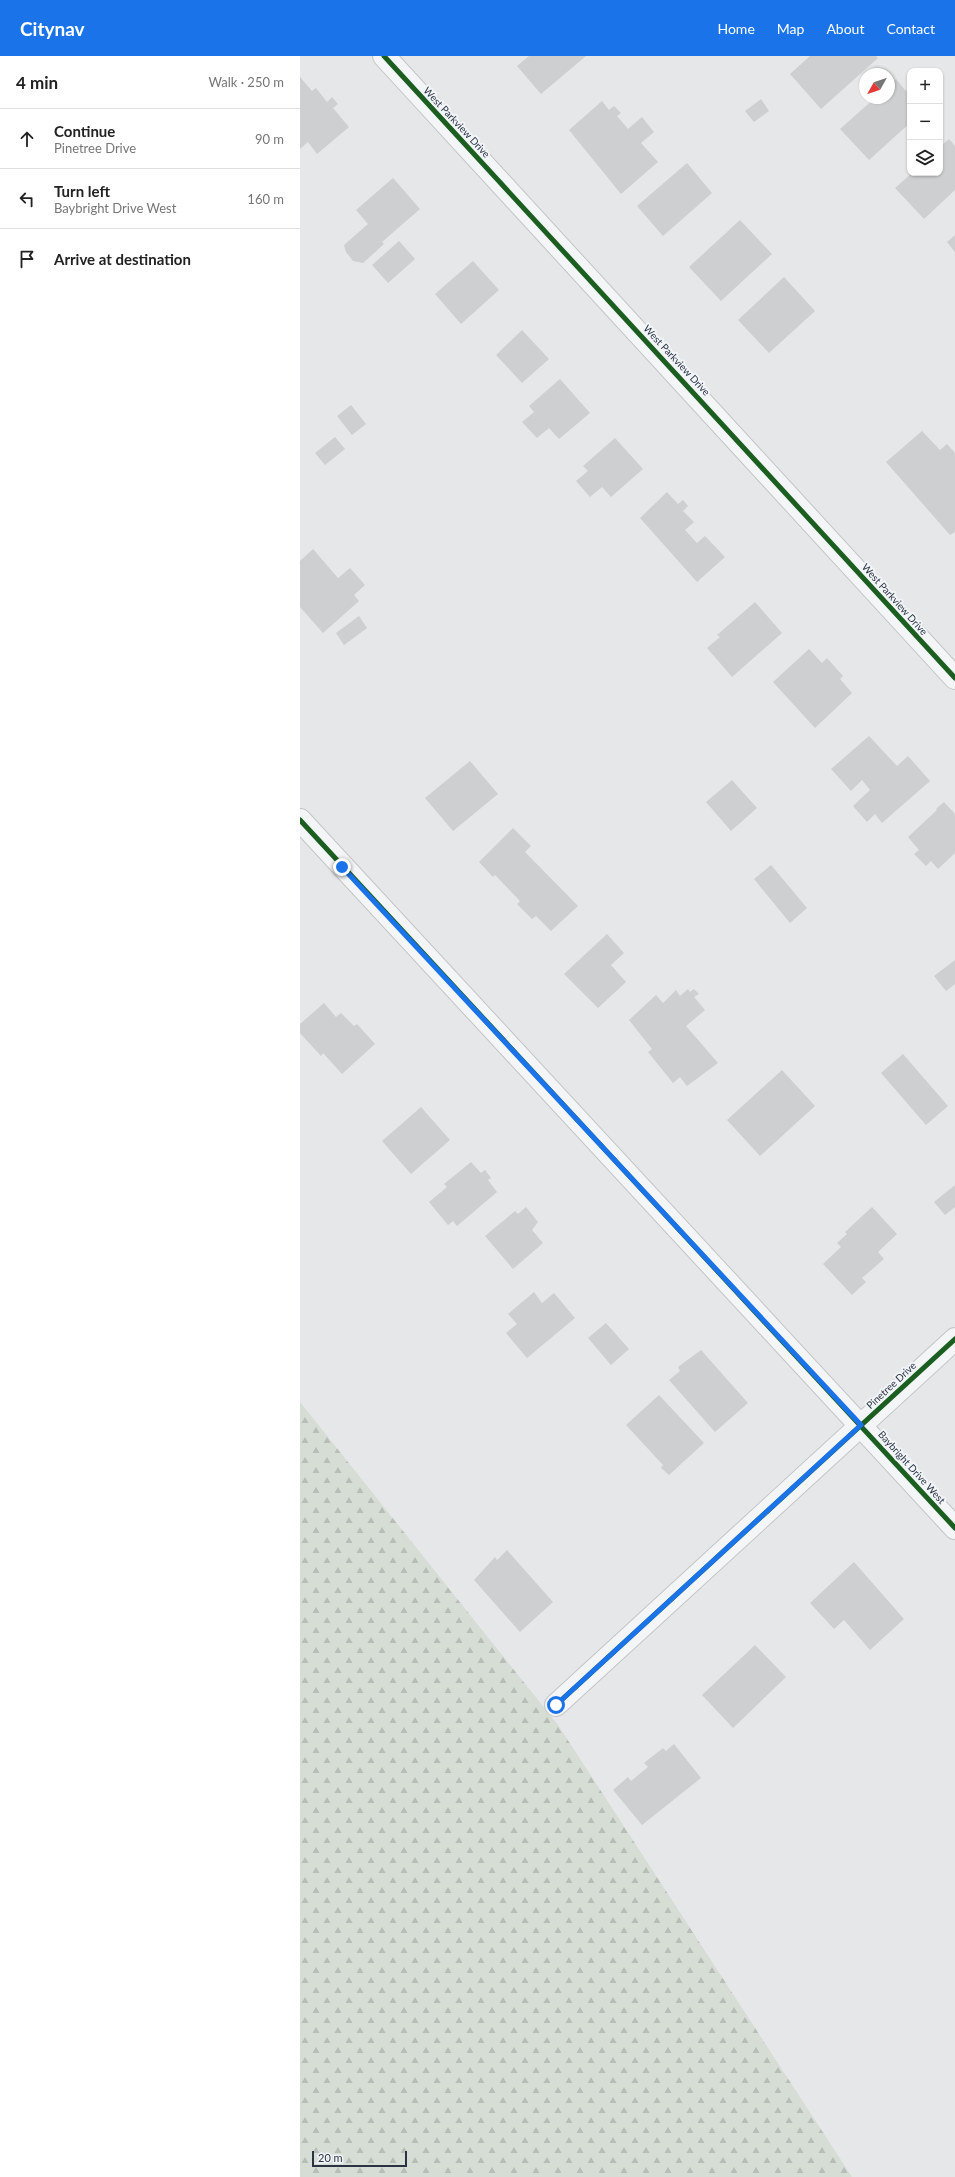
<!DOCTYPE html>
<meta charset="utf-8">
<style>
:root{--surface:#fff;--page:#f2f2f2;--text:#222;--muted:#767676;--line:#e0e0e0;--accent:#1a73e8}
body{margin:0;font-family:Lato,sans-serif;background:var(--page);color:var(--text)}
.controls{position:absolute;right:12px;top:12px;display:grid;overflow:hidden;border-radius:8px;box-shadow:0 1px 3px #0004}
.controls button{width:36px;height:36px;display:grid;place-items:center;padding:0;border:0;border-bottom:1px solid var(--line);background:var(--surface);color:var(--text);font:20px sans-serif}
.compass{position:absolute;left:559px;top:12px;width:36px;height:36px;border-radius:50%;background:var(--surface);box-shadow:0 1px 3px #0004;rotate:230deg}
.scale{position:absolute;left:12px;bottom:10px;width:95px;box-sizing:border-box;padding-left:4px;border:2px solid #2b3343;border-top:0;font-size:11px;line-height:14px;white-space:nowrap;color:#2b3343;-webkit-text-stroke:3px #f2f5f8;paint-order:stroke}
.stop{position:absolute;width:12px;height:12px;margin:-9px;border:3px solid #1a73e8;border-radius:50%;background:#fff}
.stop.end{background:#1a73e8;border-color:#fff;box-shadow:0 1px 4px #0008}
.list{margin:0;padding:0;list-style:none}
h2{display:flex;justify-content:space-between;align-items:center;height:52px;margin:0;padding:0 16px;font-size:17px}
h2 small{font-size:13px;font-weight:400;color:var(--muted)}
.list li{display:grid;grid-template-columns:26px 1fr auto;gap:12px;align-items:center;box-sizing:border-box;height:60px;padding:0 16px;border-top:1px solid var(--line)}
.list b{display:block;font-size:15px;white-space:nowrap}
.list p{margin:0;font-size:13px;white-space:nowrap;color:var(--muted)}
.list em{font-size:13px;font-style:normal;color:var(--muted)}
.icon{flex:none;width:22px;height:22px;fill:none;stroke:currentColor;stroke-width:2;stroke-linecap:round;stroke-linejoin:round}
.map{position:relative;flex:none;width:655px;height:2121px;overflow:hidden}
header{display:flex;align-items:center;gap:24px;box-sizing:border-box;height:56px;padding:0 20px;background:var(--accent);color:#fff}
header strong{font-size:19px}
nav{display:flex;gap:22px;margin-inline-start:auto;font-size:14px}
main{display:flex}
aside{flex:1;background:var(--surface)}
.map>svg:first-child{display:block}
</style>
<header>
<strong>Citynav</strong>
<nav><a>Home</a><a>Map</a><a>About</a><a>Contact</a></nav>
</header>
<main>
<aside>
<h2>4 min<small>Walk · 250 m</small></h2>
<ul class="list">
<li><svg class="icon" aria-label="ahead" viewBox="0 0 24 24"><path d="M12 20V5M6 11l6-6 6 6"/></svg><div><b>Continue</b><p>Pinetree Drive</p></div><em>90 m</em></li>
<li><svg class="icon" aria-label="left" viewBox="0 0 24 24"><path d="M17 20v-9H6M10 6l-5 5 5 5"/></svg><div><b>Turn left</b><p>Baybright Drive West</p></div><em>160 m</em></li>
<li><svg class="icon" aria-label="arrive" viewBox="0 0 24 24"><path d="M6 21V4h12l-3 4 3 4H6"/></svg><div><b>Arrive at destination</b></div></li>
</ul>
</aside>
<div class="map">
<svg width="655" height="2121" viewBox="0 0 655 2121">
<defs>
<pattern id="forest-firs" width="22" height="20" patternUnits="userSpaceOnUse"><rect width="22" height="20" fill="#d5ddd5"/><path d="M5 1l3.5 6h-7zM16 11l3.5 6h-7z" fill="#b7beb8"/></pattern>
</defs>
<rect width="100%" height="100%" fill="#e5e7e9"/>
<path fill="url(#forest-firs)" d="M 0,1346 L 258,1669 L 552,2121 L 0,2121 Z"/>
<path fill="#cdcfd1" d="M 229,0 L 286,0 L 241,38 L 217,10 Z
M 510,0 L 576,0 L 578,2 L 521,53 L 490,18 Z
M 0,21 L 12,35 L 16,32 L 27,46 L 32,41 L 38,48 L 33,52 L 49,71 L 17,98 L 8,86 L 0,93 Z
M 596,23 L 606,35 L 610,31 L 610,67 L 569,104 L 540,73 L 575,42 L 589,42 L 589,29 Z
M 461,43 L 469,55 L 454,66 L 445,55 Z
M 302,45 L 309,54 L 314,50 L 321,57 L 317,60 L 328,73 L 342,61 L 354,76 L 341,87 L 358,106 L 321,138 L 269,74 Z
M 649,83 L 655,90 L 655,134 L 624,163 L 595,132 L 612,117 L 640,117 L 640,91 Z
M 387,107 L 412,137 L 363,180 L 337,150 Z
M 93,122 L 120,153 L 82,186 L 84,188 L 63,207 L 53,205 L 46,196 L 44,189 L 68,168 L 56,154 Z
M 440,164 L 472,198 L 421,245 L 389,211 Z
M 655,179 L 655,196 L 647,186 Z
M 99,185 L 115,203 L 88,227 L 72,209 Z
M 173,205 L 199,234 L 161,268 L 135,238 Z
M 484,221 L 515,255 L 469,297 L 438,264 Z
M 222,274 L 249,303 L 222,327 L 196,299 Z
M 260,323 L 290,357 L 259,383 L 249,372 L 237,382 L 222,366 L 234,356 L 229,350 Z
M 51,349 L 66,368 L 52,379 L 37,360 Z
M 622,375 L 640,394 L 647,388 L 655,397 L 655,476 L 650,479 L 586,406 Z
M 35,381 L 45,393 L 25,409 L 15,397 Z
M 315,382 L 343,413 L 311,441 L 302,431 L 290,441 L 276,425 L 288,415 L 283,410 Z
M 367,436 L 378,448 L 383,444 L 388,450 L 383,455 L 394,466 L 385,474 L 397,487 L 405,480 L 425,501 L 397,526 L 340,462 Z
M 13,493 L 38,522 L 50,512 L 65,529 L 54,539 L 59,545 L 23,577 L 0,551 L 0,505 Z
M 455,546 L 482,577 L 432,621 L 407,592 L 420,581 L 417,579 Z
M 59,560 L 67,572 L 44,589 L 36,577 Z
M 509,593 L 522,607 L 527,602 L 543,620 L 540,623 L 552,637 L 515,672 L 473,626 Z
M 569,680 L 597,710 L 608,700 L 630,725 L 582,767 L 575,758 L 567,766 L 553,750 L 570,734 L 562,724 L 551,735 L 531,713 Z
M 170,705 L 198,738 L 153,775 L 125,742 Z
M 432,724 L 457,752 L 431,775 L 406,746 Z
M 644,746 L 655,758 L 655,797 L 638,813 L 631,805 L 626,810 L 614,798 L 619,794 L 608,781 L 637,754 L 636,753 Z
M 213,772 L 231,790 L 225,796 L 278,850 L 251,875 L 236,860 L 232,863 L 217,848 L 220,845 L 195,819 L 193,821 L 179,806 Z
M 471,809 L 507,852 L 490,867 L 454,823 Z
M 307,878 L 324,897 L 311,909 L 326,926 L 298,952 L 264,918 Z
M 655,904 L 655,928 L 646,935 L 634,920 Z
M 388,933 L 390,936 L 394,933 L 399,938 L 394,941 L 405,954 L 386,970 L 418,1007 L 387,1030 L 380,1021 L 373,1027 L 348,996 L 352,993 L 329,964 L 356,939 L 363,947 L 376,934 L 380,940 Z
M 24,947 L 36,961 L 41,957 L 54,970 L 57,968 L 75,988 L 42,1018 L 23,997 L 21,1000 L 0,977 L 0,968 Z
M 603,998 L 648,1050 L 626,1069 L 581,1017 Z
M 482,1014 L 515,1050 L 460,1100 L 427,1064 Z
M 121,1051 L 150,1084 L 111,1118 L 82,1085 Z
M 171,1106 L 181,1117 L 185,1114 L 191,1122 L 188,1124 L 197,1136 L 157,1170 L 153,1165 L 148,1169 L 129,1146 L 147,1131 L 144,1128 Z
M 655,1129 L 655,1151 L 645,1159 L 634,1146 Z
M 226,1151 L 238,1166 L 232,1174 L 243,1187 L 213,1213 L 185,1180 L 215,1155 L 218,1158 Z
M 572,1151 L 597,1178 L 578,1196 L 584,1203 L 562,1222 L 566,1226 L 552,1239 L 523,1208 L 541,1191 L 537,1187 L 547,1178 L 545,1176 Z
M 234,1236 L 242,1247 L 254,1237 L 275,1262 L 227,1302 L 206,1277 L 217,1268 L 208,1258 Z
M 306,1267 L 329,1293 L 311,1309 L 288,1282 Z
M 401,1294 L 448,1347 L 415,1376 L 369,1324 L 380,1315 L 378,1311 Z
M 359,1339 L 404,1387 L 369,1419 L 361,1412 L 363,1409 L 326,1369 Z
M 207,1494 L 253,1546 L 220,1576 L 174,1524 L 195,1501 L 197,1504 Z
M 554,1506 L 604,1563 L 570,1594 L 544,1564 L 534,1573 L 510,1547 Z
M 455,1589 L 486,1621 L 433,1672 L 402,1639 Z
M 374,1688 L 401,1722 L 342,1769 L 313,1734 L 328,1721 L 331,1725 L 348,1711 L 344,1707 L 363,1692 L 366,1695 Z"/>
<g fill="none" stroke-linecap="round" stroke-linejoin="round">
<defs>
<path id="minor" d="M 84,0 L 655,622
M 0,764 L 655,1472
M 256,1649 L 655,1283"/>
</defs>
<use href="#minor" stroke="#c3c5c7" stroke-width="24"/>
<use href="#minor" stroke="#f4f5f6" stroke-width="22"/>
<defs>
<path id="cycleway" d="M 84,0 L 655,622
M 0,764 L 655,1472
M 256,1649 L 655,1283"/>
</defs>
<use href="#cycleway" stroke="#f2f5f8" stroke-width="8"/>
<use href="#cycleway" stroke="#1b5e20" stroke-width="5"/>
</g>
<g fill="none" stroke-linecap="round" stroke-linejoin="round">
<path stroke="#1a73e8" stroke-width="5" d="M 42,811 L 561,1369 L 256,1649"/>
</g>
<g text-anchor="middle" stroke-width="4" stroke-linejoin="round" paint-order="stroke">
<g font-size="10" fill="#2b3343" stroke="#f2f5f8">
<text transform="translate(157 66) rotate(47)" y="4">West Parkview Drive</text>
<text transform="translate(377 304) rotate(47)" y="4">West Parkview Drive</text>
<text transform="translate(595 543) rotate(48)" y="4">West Parkview Drive</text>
<text transform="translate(591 1329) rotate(-43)" y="4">Pinetree Drive</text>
<text transform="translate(612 1411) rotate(48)" y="4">Baybright Drive West</text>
</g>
</g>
</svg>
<div class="controls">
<button>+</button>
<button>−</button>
<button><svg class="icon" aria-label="layers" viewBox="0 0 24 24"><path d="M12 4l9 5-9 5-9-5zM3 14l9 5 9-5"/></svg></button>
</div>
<svg class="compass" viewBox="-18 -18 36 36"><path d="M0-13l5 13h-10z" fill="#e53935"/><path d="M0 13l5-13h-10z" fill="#767676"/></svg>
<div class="scale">20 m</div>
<div class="stop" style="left:256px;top:1649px"></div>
<div class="stop end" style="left:42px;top:811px"></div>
</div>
</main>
